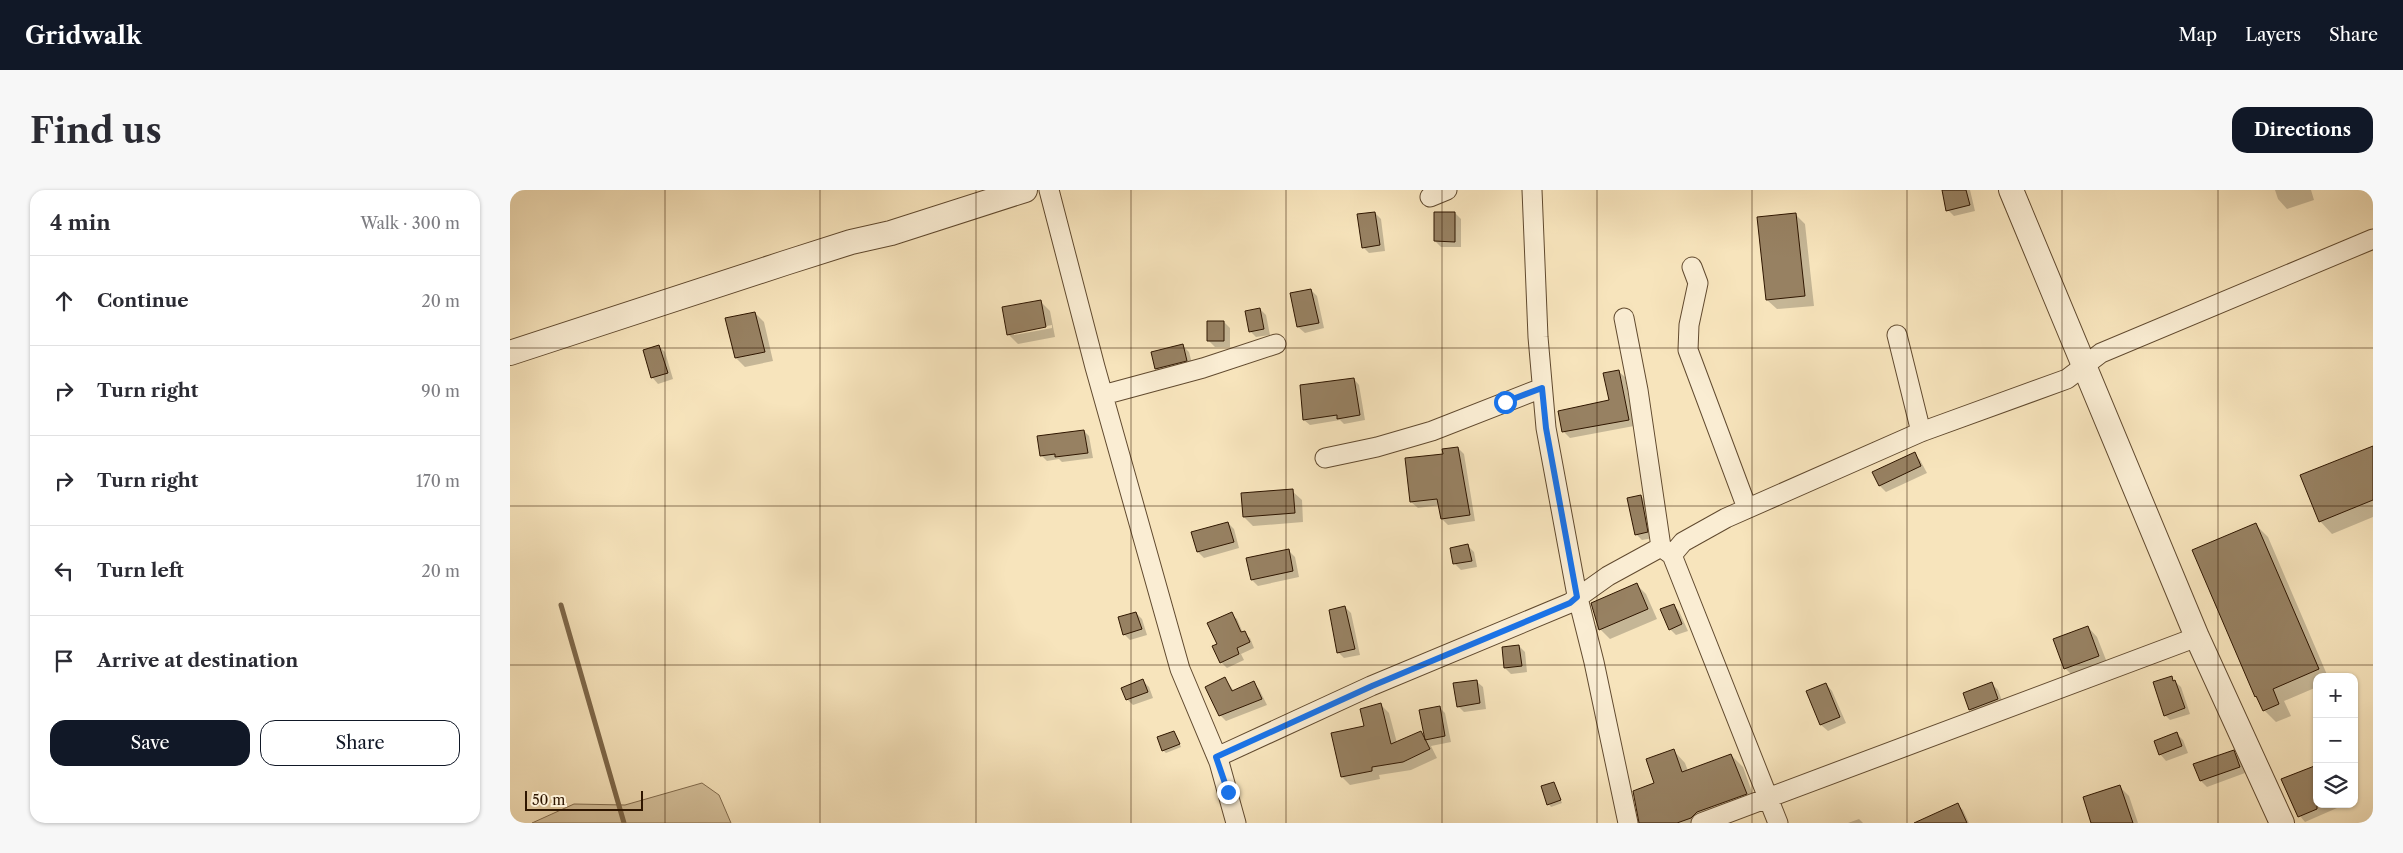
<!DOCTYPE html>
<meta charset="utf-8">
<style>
:root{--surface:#fff;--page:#f7f7f7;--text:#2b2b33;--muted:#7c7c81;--line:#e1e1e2;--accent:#111827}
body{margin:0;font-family:"Libre Caslon Text",serif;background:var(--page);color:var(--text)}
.controls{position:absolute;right:15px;bottom:15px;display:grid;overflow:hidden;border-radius:10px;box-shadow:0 1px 4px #0004}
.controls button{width:45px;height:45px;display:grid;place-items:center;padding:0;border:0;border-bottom:1px solid var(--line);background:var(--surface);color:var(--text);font:25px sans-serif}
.scale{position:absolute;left:15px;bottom:12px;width:118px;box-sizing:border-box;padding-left:5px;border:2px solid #2f1600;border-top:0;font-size:14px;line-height:18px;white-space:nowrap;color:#2f1600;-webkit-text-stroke:4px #faedd3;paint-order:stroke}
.stop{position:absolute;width:15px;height:15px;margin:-11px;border:4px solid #1a73e8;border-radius:50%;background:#fff}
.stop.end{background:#1a73e8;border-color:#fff;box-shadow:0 1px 5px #0008}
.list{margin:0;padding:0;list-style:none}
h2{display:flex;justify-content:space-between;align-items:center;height:65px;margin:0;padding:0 20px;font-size:21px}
h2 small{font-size:16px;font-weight:400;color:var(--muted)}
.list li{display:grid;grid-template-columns:32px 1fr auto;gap:15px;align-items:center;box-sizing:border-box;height:90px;padding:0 20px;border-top:1px solid var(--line)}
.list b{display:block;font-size:19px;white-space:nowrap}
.list em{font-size:16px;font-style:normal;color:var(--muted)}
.actions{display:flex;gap:10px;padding:15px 20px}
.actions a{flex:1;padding:11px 0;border:1px solid var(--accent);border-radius:15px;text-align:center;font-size:18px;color:var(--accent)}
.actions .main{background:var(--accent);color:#fff}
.icon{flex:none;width:28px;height:28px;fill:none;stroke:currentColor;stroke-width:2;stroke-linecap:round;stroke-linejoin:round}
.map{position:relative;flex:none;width:1863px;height:633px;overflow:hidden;border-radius:15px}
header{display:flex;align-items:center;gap:30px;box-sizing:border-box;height:70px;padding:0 25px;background:var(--accent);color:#fff}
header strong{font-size:24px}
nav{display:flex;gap:28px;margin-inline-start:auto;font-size:18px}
.intro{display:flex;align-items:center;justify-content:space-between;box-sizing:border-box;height:120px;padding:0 30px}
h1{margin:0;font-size:35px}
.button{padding:12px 22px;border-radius:15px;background:var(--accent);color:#fff;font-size:18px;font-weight:700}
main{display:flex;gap:30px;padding:0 30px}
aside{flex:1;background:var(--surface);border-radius:15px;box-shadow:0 1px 4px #0004}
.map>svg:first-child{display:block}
</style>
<header>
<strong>Gridwalk</strong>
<nav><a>Map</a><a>Layers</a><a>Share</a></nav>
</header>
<div class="intro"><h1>Find us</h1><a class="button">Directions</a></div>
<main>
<aside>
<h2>4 min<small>Walk · 300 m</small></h2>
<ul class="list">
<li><svg class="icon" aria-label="ahead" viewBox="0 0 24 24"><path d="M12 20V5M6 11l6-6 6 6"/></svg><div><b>Continue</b></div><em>20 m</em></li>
<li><svg class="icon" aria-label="right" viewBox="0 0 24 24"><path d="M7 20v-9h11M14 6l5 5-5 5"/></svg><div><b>Turn right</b></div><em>90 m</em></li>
<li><svg class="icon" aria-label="right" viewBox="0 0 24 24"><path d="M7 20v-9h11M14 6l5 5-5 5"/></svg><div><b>Turn right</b></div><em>170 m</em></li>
<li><svg class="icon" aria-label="left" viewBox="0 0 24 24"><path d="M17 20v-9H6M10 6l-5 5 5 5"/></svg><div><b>Turn left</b></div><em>20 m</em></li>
<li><svg class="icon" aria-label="arrive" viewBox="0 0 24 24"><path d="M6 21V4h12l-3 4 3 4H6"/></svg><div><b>Arrive at destination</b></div></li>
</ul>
<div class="actions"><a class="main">Save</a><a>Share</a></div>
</aside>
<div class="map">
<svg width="1863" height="633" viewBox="0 0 1863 633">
<rect width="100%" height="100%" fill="#f7e4bc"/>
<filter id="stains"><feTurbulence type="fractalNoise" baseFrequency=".004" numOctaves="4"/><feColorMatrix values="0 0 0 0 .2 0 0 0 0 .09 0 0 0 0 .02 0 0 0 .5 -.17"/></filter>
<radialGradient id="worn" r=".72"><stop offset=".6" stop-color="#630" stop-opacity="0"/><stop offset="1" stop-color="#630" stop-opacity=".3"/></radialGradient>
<path fill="#d5c19c" stroke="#826c4e" d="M 192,593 L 209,605 L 221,633 L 22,633 L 64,614 L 115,615 Z"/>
<path fill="#0003" fill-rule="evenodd" d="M 1433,0 L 1460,0 L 1465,21 L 1444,26 L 1438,20 Z
M 1765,0 L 1801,0 L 1804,10 L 1777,19 L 1768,9 Z
M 865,23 L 871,29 L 875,61 L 859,63 L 853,57 Z
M 945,23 L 951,29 L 951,57 L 931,57 L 925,51 Z
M 1285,24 L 1295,34 L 1304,116 L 1267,119 L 1257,110 Z
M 801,100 L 807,106 L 814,138 L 795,143 L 788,137 Z
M 530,111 L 540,121 L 545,147 L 508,154 L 498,144 ZM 542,135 L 542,138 L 504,145 L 504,142 Z
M 750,119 L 756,125 L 760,145 L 746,147 L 740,141 Z
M 245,123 L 254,132 L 263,171 L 235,177 L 226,168 Z
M 714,132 L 720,138 L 720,157 L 705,157 L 699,151 Z
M 149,156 L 155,162 L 163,189 L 148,194 L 142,187 Z
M 673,156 L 679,162 L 683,177 L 653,185 L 646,179 Z
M 1108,181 L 1115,187 L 1124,236 L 1060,248 L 1054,242 L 1100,211 Z
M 844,189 L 849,195 L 855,230 L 834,234 L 830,230 L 800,235 L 794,230 Z
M 574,241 L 579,246 L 583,268 L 552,272 L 549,269 L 537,271 L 531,265 Z
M 1863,257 L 1863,327 L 1822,344 L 1810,331 Z
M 948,258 L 954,264 L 965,331 L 938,335 L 932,329 L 930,315 L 908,318 L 901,312 L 934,265 Z
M 1404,264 L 1410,270 L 1417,283 L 1376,302 L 1370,296 L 1364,283 Z
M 782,301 L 792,310 L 793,332 L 743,336 L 734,327 Z
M 1131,306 L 1137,312 L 1143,348 L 1132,350 L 1126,344 Z
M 718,333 L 724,339 L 729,358 L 694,368 L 688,362 Z
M 1746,335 L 1758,347 L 1818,487 L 1807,487 L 1807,497 L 1774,511 L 1781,526 L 1766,532 L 1754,520 L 1746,506 Z
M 958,356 L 964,362 L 967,377 L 951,380 L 945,374 Z
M 778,360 L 785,367 L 789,387 L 748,396 L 742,390 Z
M 1127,395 L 1136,404 L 1147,429 L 1100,449 L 1090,439 Z
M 1163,415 L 1169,421 L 1178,441 L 1166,445 L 1160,439 Z
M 835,417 L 841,423 L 850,465 L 834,468 L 828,462 Z
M 626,423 L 632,429 L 637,445 L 620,450 L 614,444 Z
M 721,424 L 727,429 L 733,443 L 740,448 L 744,458 L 731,464 L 734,470 L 717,478 L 711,472 Z
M 1578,437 L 1587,447 L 1598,475 L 1565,488 L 1555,478 Z
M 1009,456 L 1015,462 L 1017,482 L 1001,484 L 995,478 Z
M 1661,488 L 1671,497 L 1680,524 L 1660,530 L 1655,525 Z
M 715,489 L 724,501 L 743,493 L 749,499 L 757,515 L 716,531 L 710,525 Z
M 633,491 L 639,497 L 643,508 L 623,515 L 617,509 Z
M 966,491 L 973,497 L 976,519 L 954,522 L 948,516 Z
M 1316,494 L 1322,501 L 1336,533 L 1318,541 L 1311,535 L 1298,502 Z
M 1482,494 L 1488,500 L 1494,516 L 1467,526 L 1461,520 L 1455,504 Z
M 871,515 L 879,523 L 887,553 L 911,542 L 916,548 L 929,517 L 935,523 L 941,552 L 921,556 L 927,568 L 901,580 L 869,585 L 870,589 L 840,595 L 832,587 L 856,537 Z
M 664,542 L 671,557 L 656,563 L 653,560 Z
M 1666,543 L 1673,550 L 1678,563 L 1656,571 L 1650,564 Z
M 1164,561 L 1175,573 L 1178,581 L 1221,565 L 1233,577 L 1247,616 L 1205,633 L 1130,633 L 1146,593 Z
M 1723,561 L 1729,568 L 1735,583 L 1697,597 L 1691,591 L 1685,575 Z
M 1044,593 L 1052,613 L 1041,617 L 1039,614 Z
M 1610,597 L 1619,606 L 1628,633 L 1583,633 Z
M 1447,614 L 1453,620 L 1459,633 L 1410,633 Z
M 1807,614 L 1826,614 L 1827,618 L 1795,632 L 1790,626 Z
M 1349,629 L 1353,633 L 1338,633 Z"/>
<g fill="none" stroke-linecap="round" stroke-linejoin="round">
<path stroke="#7e684a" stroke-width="5" d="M 51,415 L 114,633"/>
</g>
<path fill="#978162" stroke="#2f1600" d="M 1432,0 L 1456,0 L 1460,15 L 1436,21 Z
M 865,22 L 870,55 L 852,58 L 847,24 Z
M 924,22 L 945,22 L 945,52 L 924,51 Z
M 1286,23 L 1295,106 L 1256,110 L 1247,27 Z
M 801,99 L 809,133 L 787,137 L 780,103 Z
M 531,110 L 536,137 L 497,145 L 492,117 Z
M 750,118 L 754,139 L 739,142 L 735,121 Z
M 245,122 L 255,162 L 225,168 L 215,128 Z
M 697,131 L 714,131 L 714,151 L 697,151 Z
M 673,154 L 677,171 L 645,179 L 641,162 Z
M 149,155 L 158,183 L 141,188 L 133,160 Z
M 1109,180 L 1119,230 L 1052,242 L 1048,221 L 1099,210 L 1093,183 Z
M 844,188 L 850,225 L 827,229 L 827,225 L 793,230 L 790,195 Z
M 574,240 L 578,263 L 545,267 L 545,264 L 530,266 L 527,246 Z
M 1863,256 L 1863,310 L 1809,332 L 1790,285 Z
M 948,257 L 960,325 L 931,329 L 927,309 L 900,312 L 895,268 L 933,264 L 932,259 Z
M 1405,262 L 1411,276 L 1369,296 L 1362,282 Z
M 783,299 L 785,323 L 733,327 L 731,303 Z
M 1131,305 L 1138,342 L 1125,345 L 1117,308 Z
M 718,332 L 724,352 L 687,362 L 681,342 Z
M 1746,333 L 1809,479 L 1763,499 L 1769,514 L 1753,521 L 1746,506 L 1745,507 L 1682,360 Z
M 958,354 L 962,371 L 943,374 L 940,358 Z
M 779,359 L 783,381 L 741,390 L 736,368 Z
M 1127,393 L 1138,419 L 1089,440 L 1081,413 Z
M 1164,414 L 1172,434 L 1159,440 L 1150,419 Z
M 835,416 L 845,459 L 827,463 L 819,420 Z
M 626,422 L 632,439 L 613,445 L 608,427 Z
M 722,422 L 731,442 L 735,441 L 740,452 L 727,458 L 729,464 L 710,473 L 702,456 L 707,454 L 697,433 Z
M 1578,436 L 1589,466 L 1554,479 L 1543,449 Z
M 1009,455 L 1012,476 L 994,478 L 992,457 Z
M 1662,486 L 1663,491 L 1665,490 L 1675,518 L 1654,526 L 1643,492 Z
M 715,487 L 722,501 L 744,491 L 752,509 L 709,526 L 695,497 Z
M 633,489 L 638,502 L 616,510 L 611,498 Z
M 967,490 L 970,513 L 947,517 L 943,493 Z
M 1482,492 L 1488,509 L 1459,520 L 1453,503 Z
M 1316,493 L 1330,527 L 1310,535 L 1296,501 Z
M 871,513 L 881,554 L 911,541 L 920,559 L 893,572 L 862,577 L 862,581 L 831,587 L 821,543 L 854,536 L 850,519 Z
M 930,516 L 935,546 L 915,550 L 909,520 Z
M 664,541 L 670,554 L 652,561 L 647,547 Z
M 1667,542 L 1672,556 L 1649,565 L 1644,551 Z
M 1164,559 L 1172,582 L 1221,564 L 1237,604 L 1187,622 L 1181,628 L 1167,633 L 1129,633 L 1123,601 L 1144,593 L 1136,569 Z
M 1724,560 L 1730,577 L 1690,591 L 1683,574 Z
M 1807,575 L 1807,619 L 1788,627 L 1771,589 Z
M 1044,592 L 1051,610 L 1037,615 L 1031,596 Z
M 1610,595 L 1623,633 L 1581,633 L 1573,607 Z
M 1448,613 L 1457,633 L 1404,633 Z"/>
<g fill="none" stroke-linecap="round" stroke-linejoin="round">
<defs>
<path id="minor" d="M 539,0 L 585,177 L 670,479 L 709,572 L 726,633
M 1022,0 L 1028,147 L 1036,238 L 1066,400 L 1084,472 L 1118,633
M 920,7 L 937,0
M 1182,77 L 1188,93 L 1179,135 L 1178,160 L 1237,318
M 1114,128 L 1128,200 L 1151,357
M 1387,145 L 1411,242
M 593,205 L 693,178 L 766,154
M 815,268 L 867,257 L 922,241 L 1032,198
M 1162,365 L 1268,633
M 707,567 L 861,496 L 1060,413 L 1098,386 L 1151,357 L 1162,365 L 1173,352 L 1216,328 L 1411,242 L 1557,189 L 1591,163 L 1863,49
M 1191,633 L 1687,447"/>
<path id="tertiary" d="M 1501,0 L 1687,447 L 1772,633
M 0,163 L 275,73 L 341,52 L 381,43 L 515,0"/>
</defs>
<use href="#minor" stroke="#614a2f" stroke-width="21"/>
<use href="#tertiary" stroke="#614a2f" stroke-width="26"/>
<use href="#minor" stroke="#faedd3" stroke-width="19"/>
<use href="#tertiary" stroke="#faedd3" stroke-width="24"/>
</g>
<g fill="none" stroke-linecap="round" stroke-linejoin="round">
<path stroke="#1a73e8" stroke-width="6" d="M 718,602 L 706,567 L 862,496 L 1060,413 L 1067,407 L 1036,238 L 1032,198 L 995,212"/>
</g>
<path fill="none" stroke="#2f1600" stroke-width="1" stroke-opacity="0.55" d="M 155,0 L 155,633M 310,0 L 310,633M 466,0 L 466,633M 621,0 L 621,633M 776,0 L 776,633M 932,0 L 932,633M 1087,0 L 1087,633M 1242,0 L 1242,633M 1397,0 L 1397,633M 1552,0 L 1552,633M 1708,0 L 1708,633M 0,158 L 1863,158M 0,316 L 1863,316M 0,475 L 1863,475"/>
<rect width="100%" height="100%" filter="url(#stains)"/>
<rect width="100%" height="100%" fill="url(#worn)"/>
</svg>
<div class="controls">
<button>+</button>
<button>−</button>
<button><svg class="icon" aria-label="layers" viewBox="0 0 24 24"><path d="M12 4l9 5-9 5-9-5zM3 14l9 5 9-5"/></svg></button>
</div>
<div class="scale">50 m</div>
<div class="stop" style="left:995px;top:212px"></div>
<div class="stop end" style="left:718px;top:602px"></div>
</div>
</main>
